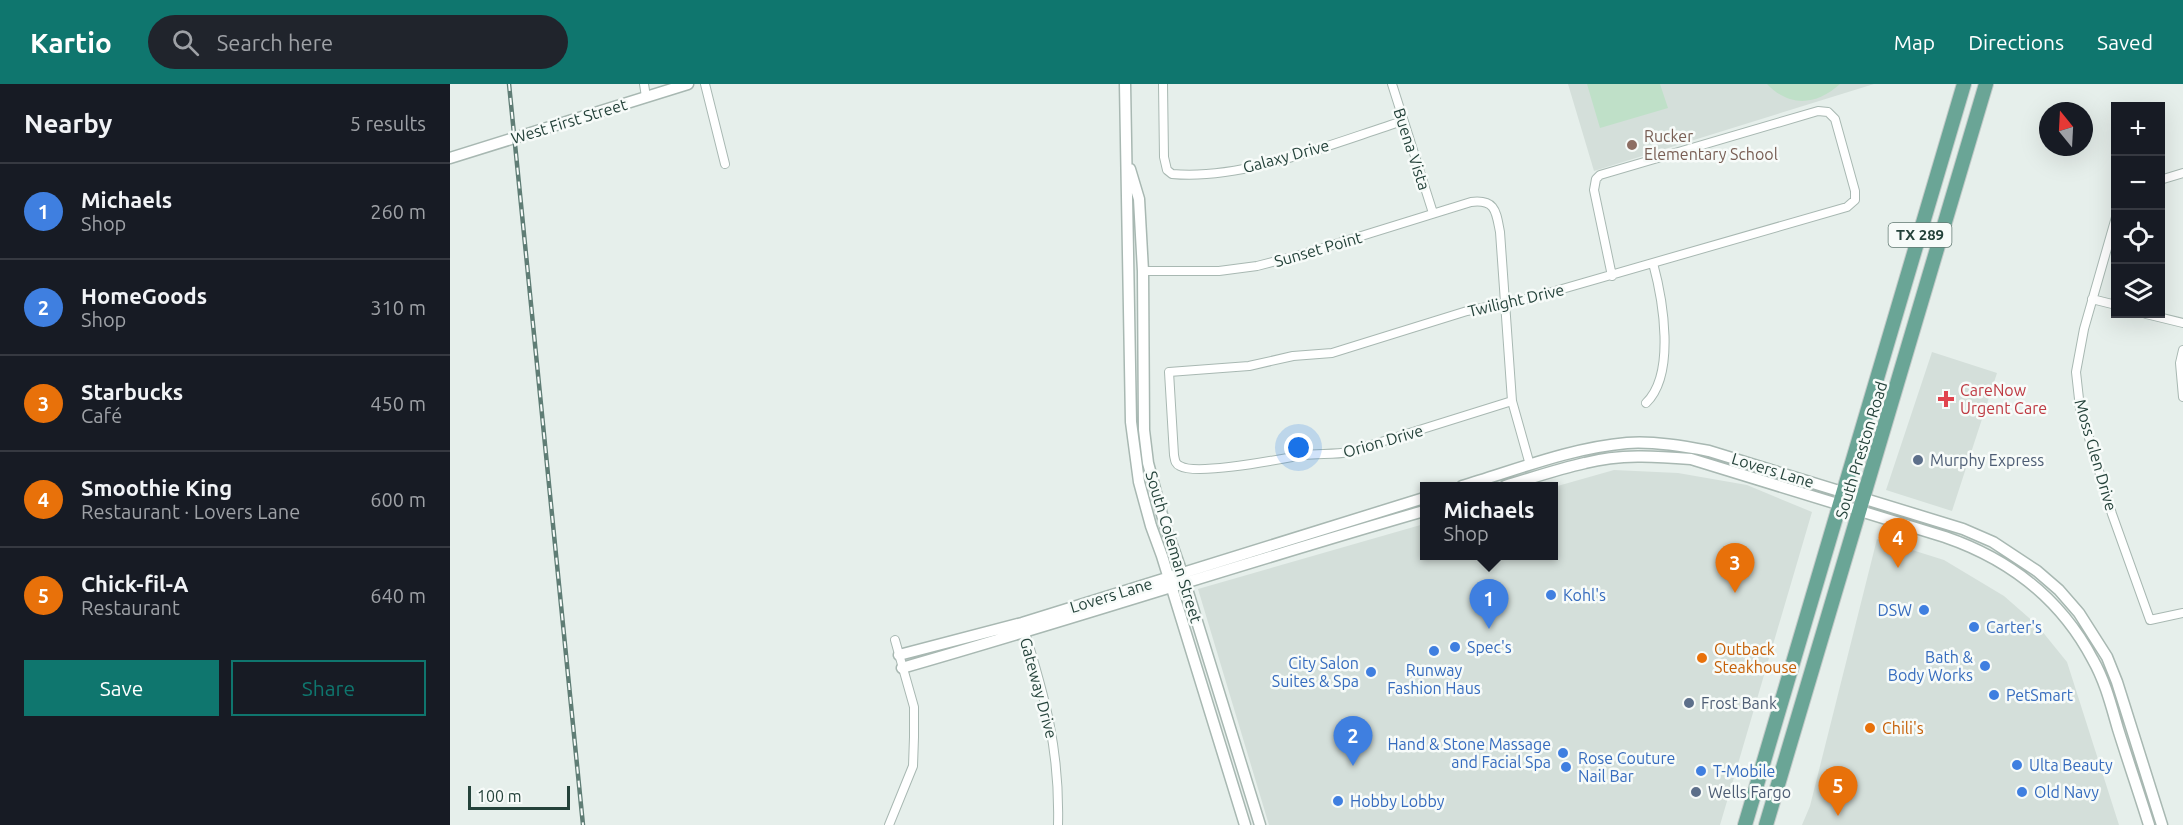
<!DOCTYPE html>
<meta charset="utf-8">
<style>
:root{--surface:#171b24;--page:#20242c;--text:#f1f3f6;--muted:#9ea1a6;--line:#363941;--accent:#0f766e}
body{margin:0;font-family:Ubuntu,sans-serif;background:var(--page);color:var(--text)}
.controls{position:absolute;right:18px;top:18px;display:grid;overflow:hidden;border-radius:0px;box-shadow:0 6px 24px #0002}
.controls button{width:54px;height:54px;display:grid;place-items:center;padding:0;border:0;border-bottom:2px solid var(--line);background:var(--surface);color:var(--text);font:30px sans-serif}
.compass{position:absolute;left:1589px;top:18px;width:54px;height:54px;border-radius:50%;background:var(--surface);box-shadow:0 6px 24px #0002;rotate:342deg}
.scale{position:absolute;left:18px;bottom:15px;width:102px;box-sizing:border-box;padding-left:6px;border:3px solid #24423a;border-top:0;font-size:16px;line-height:21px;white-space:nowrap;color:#24423a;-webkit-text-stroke:4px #f7fbf9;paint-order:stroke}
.you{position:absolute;left:849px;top:364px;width:21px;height:21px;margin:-15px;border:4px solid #fff;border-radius:50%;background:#1a73e8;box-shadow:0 0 0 9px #1a73e833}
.badge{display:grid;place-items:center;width:39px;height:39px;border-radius:50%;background:var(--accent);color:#fff;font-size:20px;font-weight:700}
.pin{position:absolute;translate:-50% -50px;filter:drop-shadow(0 2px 3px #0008)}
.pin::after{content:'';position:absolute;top:32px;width:21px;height:18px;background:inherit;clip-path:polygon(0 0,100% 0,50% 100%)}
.popup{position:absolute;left:970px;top:398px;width:138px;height:78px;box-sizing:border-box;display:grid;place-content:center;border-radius:0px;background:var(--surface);filter:drop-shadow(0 2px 4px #0005);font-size:20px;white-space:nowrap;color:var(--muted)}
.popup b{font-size:22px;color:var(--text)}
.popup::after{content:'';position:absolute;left:50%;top:100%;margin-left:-12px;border:12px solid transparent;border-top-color:var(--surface)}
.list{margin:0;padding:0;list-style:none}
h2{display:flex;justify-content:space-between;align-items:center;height:78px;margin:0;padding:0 24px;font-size:26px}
h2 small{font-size:20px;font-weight:400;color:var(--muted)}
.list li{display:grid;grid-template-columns:39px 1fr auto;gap:18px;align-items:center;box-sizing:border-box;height:96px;padding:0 24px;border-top:2px solid var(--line)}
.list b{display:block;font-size:22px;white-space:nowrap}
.list p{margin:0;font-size:20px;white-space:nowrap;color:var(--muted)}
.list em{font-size:20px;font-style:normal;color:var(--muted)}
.actions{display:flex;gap:12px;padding:18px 24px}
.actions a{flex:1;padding:14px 0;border:2px solid var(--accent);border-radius:0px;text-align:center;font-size:21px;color:var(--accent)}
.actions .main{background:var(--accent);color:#fff}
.icon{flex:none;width:33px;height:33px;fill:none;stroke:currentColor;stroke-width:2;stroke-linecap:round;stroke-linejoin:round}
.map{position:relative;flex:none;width:1733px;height:741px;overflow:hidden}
header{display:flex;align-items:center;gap:36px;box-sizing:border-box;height:84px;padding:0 30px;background:var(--accent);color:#fff}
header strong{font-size:28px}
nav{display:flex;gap:33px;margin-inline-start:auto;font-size:21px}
.search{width:420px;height:54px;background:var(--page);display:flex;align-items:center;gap:15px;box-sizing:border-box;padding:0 21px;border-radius:33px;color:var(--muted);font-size:22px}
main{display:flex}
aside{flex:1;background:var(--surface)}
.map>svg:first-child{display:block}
</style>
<header>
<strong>Kartio</strong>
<div class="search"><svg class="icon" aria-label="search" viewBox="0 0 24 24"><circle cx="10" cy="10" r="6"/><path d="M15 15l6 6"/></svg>Search here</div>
<nav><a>Map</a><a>Directions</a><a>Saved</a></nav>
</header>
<main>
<aside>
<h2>Nearby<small>5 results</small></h2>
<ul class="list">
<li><span class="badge" style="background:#3f7fe0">1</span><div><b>Michaels</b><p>Shop</p></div><em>260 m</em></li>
<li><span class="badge" style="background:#3f7fe0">2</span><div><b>HomeGoods</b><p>Shop</p></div><em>310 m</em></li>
<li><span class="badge" style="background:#e8710a">3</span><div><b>Starbucks</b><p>Café</p></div><em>450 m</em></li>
<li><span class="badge" style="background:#e8710a">4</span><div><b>Smoothie King</b><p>Restaurant · Lovers Lane</p></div><em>600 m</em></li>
<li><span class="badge" style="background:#e8710a">5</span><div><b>Chick-fil-A</b><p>Restaurant</p></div><em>640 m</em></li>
</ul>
<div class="actions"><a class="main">Save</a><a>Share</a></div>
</aside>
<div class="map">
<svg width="1733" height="741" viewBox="0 0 1733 741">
<rect width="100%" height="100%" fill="#e6efeb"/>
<path fill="#d4dfda" d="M 1118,0 L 1424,0 L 1144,87 Z
M 1482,268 L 1547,289 L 1502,427 L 1436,406 Z
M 1164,386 L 1228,389 L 1297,401 L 1362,428 L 1270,741 L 819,741 L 748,505 L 974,440 L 974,472 L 1104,472 L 1104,403 Z
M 1427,455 L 1494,476 L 1554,512 L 1587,541 L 1617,578 L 1669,741 L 1352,741 L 1360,722 Z"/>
<path fill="#bfe0c8" d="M 1137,0 L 1210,0 L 1218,24 L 1150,44 Z
M 1317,0 L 1390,0 C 1367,21 1340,24 1317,0 Z"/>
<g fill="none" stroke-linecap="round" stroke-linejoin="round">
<defs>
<path id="minor" d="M 194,0 L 196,13
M 255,0 L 275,80
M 713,0 L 714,73 L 717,86 L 722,90 C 793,97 886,58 953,37
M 942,0 L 983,129
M 1710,96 L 1733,89
M 1666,133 L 1634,245 L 1626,288 L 1630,324 L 1662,430 L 1700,536 L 1733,529
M 693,187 L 769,187 L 807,182 L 850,171 L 1021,118 C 1046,115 1046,128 1050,148 L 1062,317 L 1080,381
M 1642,215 L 1666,221
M 1696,230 L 1733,239
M 1733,266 L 1730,279 L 1733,313
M 1062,317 L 899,368 C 884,371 869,369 853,371 C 831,375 747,392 730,382 C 725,380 725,376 724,371 L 719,288 L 799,282 L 843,272 L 882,269 L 1017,227 L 1081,214 L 1397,123 L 1405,116 L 1405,107 L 1385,35 L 1378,28 L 1368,27 L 1150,91 L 1146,95 L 1144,106 L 1162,192
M 1196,319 C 1226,290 1213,216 1203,179
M 573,542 C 595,613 610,666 608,741
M 439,741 L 463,682 L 464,653 L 464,623 L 445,556"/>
<path id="tertiary" d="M 675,0 L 681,338 L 689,398 L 701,442 L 712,472 L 795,741
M 0,74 L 238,0
M 680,85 L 689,115 L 693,187 L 694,346 L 698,379 L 714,438 L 732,489 L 810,741
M 1012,402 C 1066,386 1120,364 1177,359 C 1204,357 1233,362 1259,367 L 1513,445 L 1543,458 L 1587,487 L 1609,506 L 1629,529 L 1657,573 L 1667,598 L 1712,741
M 1055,402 C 1082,394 1108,385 1135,379 C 1170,370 1205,372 1241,375 L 1495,453 C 1559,475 1611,515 1643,576 C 1655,597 1661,621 1668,645 C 1678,677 1689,709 1699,741
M 449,571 L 572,539 L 974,414
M 452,584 C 627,534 800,477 974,427"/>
<path id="primary" d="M 1295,741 L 1514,0
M 1316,741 L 1536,0"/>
</defs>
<use href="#minor" stroke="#a8b8b2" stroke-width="10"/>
<use href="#tertiary" stroke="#a8b8b2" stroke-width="13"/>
<use href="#primary" stroke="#c2cac8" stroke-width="16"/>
<use href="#minor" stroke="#fff" stroke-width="8"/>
<use href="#tertiary" stroke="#fff" stroke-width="10"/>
<use href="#primary" stroke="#6aa596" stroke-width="14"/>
<defs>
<path id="rail" d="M 59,0 L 133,741"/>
</defs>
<use href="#rail" stroke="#5f7d75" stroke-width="4.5"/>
<use href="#rail" stroke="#f7fbf9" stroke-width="2" stroke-dasharray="7" stroke-linecap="butt"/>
</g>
<circle fill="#8d6e63" stroke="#f7fbf9" stroke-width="2" cx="1182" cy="61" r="6"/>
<path fill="#e0444e" stroke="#f7fbf9" stroke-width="2" d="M1493 306h6v6h6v6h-6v6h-6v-6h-6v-6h6z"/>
<g fill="#5c6f8a" stroke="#f7fbf9" stroke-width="2">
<circle cx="1468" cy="376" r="6"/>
<circle cx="1239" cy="619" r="6"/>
<circle cx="1246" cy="708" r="6"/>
</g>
<g fill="#3f7fe0" stroke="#f7fbf9" stroke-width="2">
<circle cx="1101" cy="511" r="6"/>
<circle cx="1474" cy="526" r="6"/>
<circle cx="1524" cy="543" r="6"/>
<circle cx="1005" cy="563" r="6"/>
<circle cx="984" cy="567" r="6"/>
<circle cx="1535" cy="582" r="6"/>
<circle cx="921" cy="588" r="6"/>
<circle cx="1544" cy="611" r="6"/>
<circle cx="1113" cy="669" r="6"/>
<circle cx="1567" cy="681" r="6"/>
<circle cx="1116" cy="683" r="6"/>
<circle cx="1251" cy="687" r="6"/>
<circle cx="1572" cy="708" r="6"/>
<circle cx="888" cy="717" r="6"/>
</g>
<g fill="#e8710a" stroke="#f7fbf9" stroke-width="2">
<circle cx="1252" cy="574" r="6"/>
<circle cx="1420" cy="644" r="6"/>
</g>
<g text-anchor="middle" stroke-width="5" stroke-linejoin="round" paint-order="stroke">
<rect fill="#f7fbf9" stroke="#637a73" stroke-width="1.5" x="1438.5" y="139" width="63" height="24" rx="4.5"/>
<g font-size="15" font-weight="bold" fill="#24423a">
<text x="1470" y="156">TX 289</text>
</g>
<g font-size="16" fill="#24423a" stroke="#f7fbf9">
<text transform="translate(119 37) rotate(-17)" y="6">West First Street</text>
<text transform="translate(962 65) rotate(72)" y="6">Buena Vista</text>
<text transform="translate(836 72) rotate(-15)" y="6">Galaxy Drive</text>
<text transform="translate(868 165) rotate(-16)" y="6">Sunset Point</text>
<text transform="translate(1066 216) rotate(-13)" y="6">Twilight Drive</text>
<text transform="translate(933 357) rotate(-16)" y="6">Orion Drive</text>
<text transform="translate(1411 366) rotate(-73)" y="6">South Preston Road</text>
<text transform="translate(1646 371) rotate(74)" y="6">Moss Glen Drive</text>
<text transform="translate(1323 386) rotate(17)" y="6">Lovers Lane</text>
<text transform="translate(724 463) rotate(73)" y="6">South Coleman Street</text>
<text transform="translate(661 511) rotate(-17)" y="6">Lovers Lane</text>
<text transform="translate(589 604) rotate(75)" y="6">Gateway Drive</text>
</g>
<g font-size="16" fill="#785e54" stroke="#f7fbf9" text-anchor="start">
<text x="1194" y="58">Rucker<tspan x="1194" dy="18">Elementary School</tspan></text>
</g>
<g font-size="16" fill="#be3a42" stroke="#f7fbf9" text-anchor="start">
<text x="1510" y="312">CareNow<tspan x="1510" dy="18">Urgent Care</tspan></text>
</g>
<g font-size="16" fill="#4e5e75" stroke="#f7fbf9" text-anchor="start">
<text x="1480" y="382">Murphy Express</text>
<text x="1251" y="625">Frost Bank</text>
<text x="1258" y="714">Wells Fargo</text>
</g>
<g font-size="16" fill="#366cbe" stroke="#f7fbf9" text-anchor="start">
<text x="1113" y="517">Kohl's</text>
<text x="1462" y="532" text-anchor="end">DSW</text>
<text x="1536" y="549">Carter's</text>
<text x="1017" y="569">Spec's</text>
<text x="1523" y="579" text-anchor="end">Bath &amp;<tspan x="1523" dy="18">Body Works</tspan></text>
<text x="909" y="585" text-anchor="end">City Salon<tspan x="909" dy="18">Suites &amp; Spa</tspan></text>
<text x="984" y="592" text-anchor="middle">Runway<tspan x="984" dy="18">Fashion Haus</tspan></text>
<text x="1556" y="617">PetSmart</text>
<text x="1101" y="666" text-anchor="end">Hand &amp; Stone Massage<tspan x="1101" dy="18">and Facial Spa</tspan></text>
<text x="1128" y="680">Rose Couture<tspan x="1128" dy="18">Nail Bar</tspan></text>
<text x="1579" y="687">Ulta Beauty</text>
<text x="1263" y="693">T-Mobile</text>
<text x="1584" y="714">Old Navy</text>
<text x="900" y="723">Hobby Lobby</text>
</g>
<g font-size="16" fill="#c56008" stroke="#f7fbf9" text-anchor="start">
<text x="1264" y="571">Outback<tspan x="1264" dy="18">Steakhouse</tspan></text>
<text x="1432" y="650">Chili's</text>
</g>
</g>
</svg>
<div class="controls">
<button>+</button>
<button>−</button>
<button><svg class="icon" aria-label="locate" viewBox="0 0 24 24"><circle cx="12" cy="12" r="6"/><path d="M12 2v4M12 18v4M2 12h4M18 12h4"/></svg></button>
<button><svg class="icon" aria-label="layers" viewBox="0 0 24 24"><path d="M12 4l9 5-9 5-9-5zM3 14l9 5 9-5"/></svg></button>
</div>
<svg class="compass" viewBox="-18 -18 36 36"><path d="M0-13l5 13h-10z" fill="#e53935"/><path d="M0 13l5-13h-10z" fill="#9ea1a6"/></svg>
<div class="scale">100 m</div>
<div class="you"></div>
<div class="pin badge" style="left:1039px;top:545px;background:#3f7fe0">1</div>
<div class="popup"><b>Michaels</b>Shop</div>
<div class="pin badge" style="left:903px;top:682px;background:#3f7fe0">2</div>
<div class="pin badge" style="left:1285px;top:509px;background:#e8710a">3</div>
<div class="pin badge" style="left:1448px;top:484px;background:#e8710a">4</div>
<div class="pin badge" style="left:1388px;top:732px;background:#e8710a">5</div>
</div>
</main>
